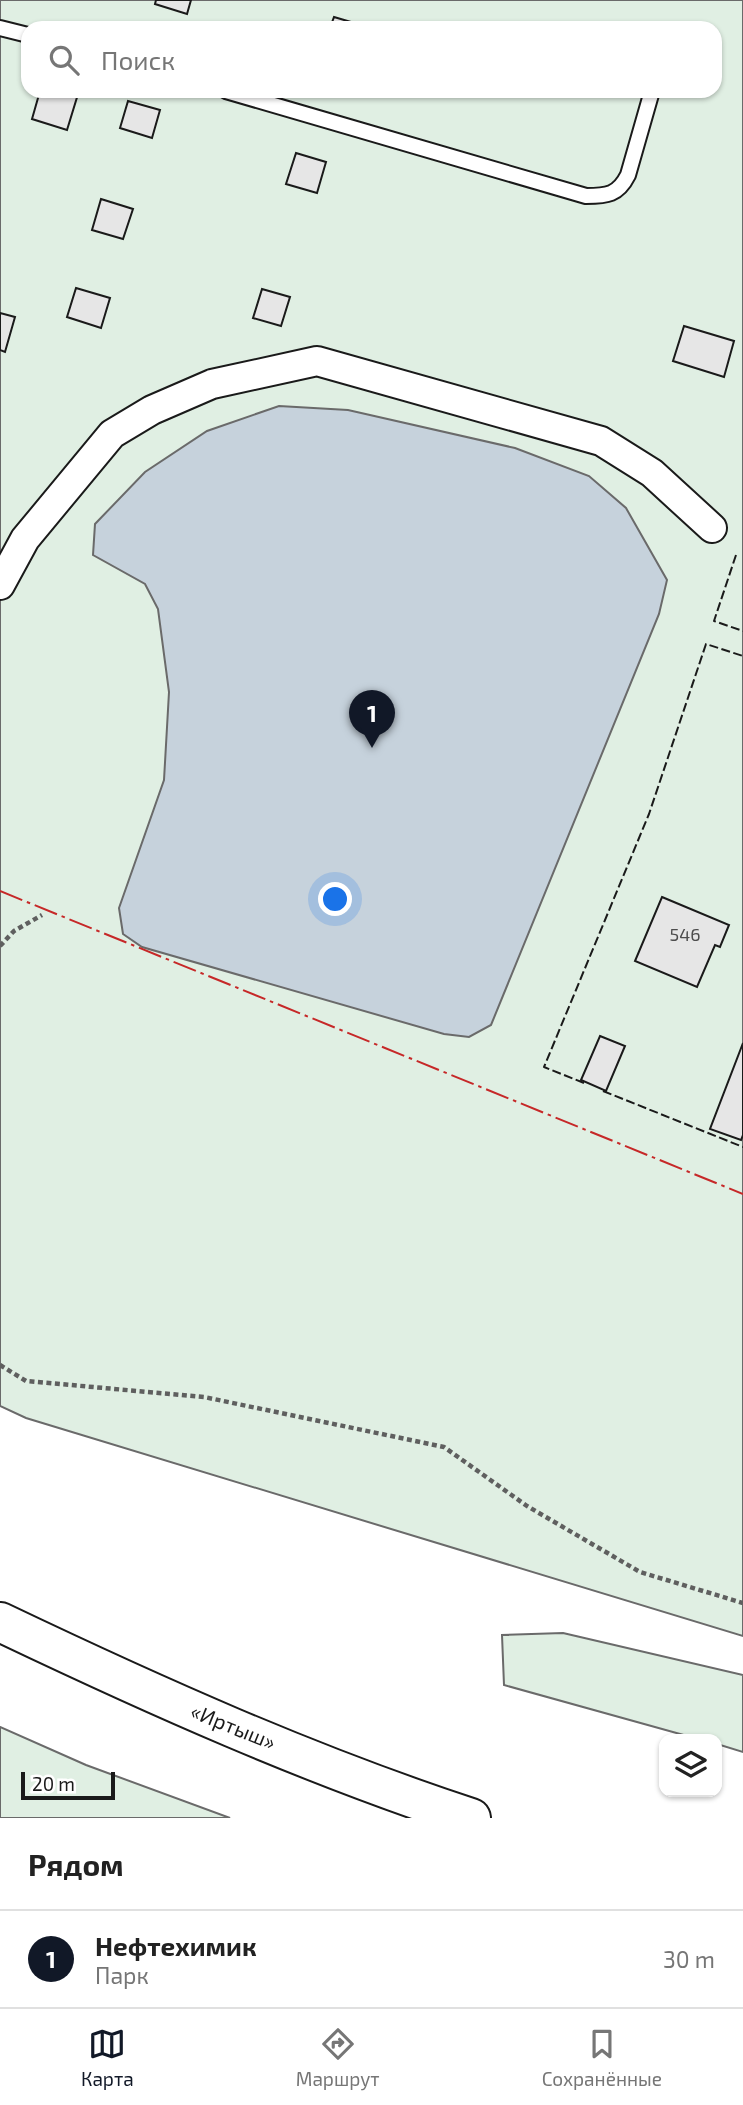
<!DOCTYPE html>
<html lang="ru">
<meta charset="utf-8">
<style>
:root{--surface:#fff;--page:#f2f2f2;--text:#222;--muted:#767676;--line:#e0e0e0;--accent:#111827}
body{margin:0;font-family:"Exo 2",sans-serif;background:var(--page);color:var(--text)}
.controls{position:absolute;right:21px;bottom:21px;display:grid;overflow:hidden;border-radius:14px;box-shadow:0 2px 5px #0004}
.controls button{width:63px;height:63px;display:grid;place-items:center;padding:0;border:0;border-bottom:2px solid var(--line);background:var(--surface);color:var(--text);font:35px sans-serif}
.scale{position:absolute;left:21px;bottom:18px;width:94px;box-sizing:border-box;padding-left:7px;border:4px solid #1a1a1a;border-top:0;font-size:19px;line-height:24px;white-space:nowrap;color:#1a1a1a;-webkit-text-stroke:5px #fff;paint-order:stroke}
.you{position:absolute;left:336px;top:900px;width:24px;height:24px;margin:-18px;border:5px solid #fff;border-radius:50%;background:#1a73e8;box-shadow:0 0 0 10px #1a73e833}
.badge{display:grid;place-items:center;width:46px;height:46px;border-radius:50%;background:var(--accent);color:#fff;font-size:23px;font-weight:700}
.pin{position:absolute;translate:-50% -58px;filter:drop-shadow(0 2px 4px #0008)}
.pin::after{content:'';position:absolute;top:37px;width:24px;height:21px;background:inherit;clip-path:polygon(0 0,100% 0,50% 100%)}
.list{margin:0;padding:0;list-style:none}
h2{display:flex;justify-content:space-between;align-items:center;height:91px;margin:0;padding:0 28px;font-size:30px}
h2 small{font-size:23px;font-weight:400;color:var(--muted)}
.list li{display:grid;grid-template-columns:46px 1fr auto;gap:21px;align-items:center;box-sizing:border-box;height:98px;padding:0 28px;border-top:2px solid var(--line)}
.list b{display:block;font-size:26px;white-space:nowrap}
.list p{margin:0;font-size:23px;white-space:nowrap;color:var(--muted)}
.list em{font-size:23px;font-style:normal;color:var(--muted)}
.icon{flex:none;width:38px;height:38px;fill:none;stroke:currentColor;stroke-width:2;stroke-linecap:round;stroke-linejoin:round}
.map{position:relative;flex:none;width:743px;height:1818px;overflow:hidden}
.search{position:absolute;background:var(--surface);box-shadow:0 2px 5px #0004;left:21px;right:21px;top:21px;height:77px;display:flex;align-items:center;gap:18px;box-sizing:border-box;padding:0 24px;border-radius:21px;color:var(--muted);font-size:26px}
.sheet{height:189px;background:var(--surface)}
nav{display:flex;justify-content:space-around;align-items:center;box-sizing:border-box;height:98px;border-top:2px solid var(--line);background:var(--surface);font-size:19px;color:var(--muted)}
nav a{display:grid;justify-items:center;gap:4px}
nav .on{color:var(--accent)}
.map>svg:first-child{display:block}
</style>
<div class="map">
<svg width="743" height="1818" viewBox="0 0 743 1818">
<rect width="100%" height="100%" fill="#fff"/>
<path fill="#e0efe3" stroke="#6a6a6a" stroke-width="2" fill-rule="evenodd" d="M 0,0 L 743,0 L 743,1636 L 26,1418 L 0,1406 ZM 28,28 L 715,28 L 715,91 L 28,91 Z
M 563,1633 L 743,1675 L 743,1752 L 717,1744 L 717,1739 L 698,1739 L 504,1685 L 502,1635 Z
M 0,1727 L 86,1765 L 230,1818 L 0,1818 Z"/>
<path fill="#c6d2dc" stroke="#6a6a6a" stroke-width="2" d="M 279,406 L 348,410 L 515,448 L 589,476 L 626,508 L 667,580 L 659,614 L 491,1025 L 469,1037 L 444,1034 L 142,947 L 123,934 L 119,908 L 164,780 L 169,692 L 158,609 L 145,584 L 93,555 L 95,524 L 145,472 L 207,431 Z"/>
<path fill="#e6e6e6" stroke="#1a1a1a" stroke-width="2" d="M 156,0 L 191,0 L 187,14 L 155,4 Z
M 334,17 L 361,25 L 360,28 L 330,28 Z
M 40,91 L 70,91 L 78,94 L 67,130 L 32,119 Z
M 128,101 L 160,110 L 152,138 L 120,128 Z
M 296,153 L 326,162 L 317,193 L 286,184 Z
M 101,199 L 133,209 L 123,239 L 92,230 Z
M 76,288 L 110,298 L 101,328 L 67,317 Z
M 262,289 L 290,297 L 281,326 L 253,318 Z
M 0,313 L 15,317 L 5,352 L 0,350 Z
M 684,326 L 734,341 L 724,377 L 673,361 Z
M 662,897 L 729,925 L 720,947 L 715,945 L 697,987 L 635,961 Z
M 600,1036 L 625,1046 L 606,1091 L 581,1080 Z
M 743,1043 L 743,1135 L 741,1140 L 710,1129 Z"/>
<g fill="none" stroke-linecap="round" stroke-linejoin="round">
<defs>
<path id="lane" d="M 0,28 L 28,35
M 226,91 L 586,196 C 607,196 618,195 628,175 L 652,91"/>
<path id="street" d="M 0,585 L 25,539 L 112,434 L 152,410 L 212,384 L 317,361 L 601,441 L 652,473 L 712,528"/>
<path id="primary" d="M 0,1622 C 153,1695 309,1765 471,1818"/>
</defs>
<use href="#lane" stroke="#1a1a1a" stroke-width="18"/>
<use href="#street" stroke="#1a1a1a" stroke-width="32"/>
<use href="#primary" stroke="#1a1a1a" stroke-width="42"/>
<path stroke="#5f5f5f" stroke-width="4.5" stroke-dasharray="5 3.5" stroke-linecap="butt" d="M 0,946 L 14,931 L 42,915
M 0,1365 L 26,1381 L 204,1397 L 444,1447 L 527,1506 L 640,1572 L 743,1603"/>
<use href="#lane" stroke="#fff" stroke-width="14"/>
<use href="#street" stroke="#fff" stroke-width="28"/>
<use href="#primary" stroke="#fff" stroke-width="38"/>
<path stroke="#1a1a1a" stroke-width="2" stroke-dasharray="9 3.5" stroke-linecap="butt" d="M 736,555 L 714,621 L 743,631
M 584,1083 L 544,1067 L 649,814 L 706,644 L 743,656
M 603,1091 L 743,1147"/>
<path stroke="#c62828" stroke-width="2" stroke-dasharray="24 5 3.5 5" stroke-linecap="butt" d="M 0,891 L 743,1194"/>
</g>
<g text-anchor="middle" stroke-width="5" stroke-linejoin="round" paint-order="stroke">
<g font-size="18" fill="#4d4d4d">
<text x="685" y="941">546</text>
</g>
<g font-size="21" fill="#1a1a1a" stroke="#fff">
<text transform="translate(233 1727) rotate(22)" y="7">«Иртыш»</text>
</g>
</g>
</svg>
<div class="controls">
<button><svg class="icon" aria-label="layers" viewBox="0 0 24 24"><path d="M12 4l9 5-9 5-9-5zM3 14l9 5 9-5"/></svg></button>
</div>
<div class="scale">20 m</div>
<div class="you"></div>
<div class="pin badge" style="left:372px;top:748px">1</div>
<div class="search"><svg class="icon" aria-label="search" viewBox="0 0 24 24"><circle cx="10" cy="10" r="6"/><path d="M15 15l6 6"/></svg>Поиск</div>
</div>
<section class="sheet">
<h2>Рядом<small></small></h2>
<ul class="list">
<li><span class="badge">1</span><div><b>Нефтехимик</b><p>Парк</p></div><em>30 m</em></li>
</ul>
</section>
<nav>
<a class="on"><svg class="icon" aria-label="map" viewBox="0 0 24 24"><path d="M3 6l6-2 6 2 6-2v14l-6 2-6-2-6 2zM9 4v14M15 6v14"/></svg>Карта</a>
<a><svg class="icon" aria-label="directions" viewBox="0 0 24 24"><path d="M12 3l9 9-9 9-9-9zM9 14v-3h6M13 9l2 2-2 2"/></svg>Маршрут</a>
<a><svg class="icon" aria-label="saved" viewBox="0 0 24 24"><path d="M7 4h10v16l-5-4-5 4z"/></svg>Сохранённые</a>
</nav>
